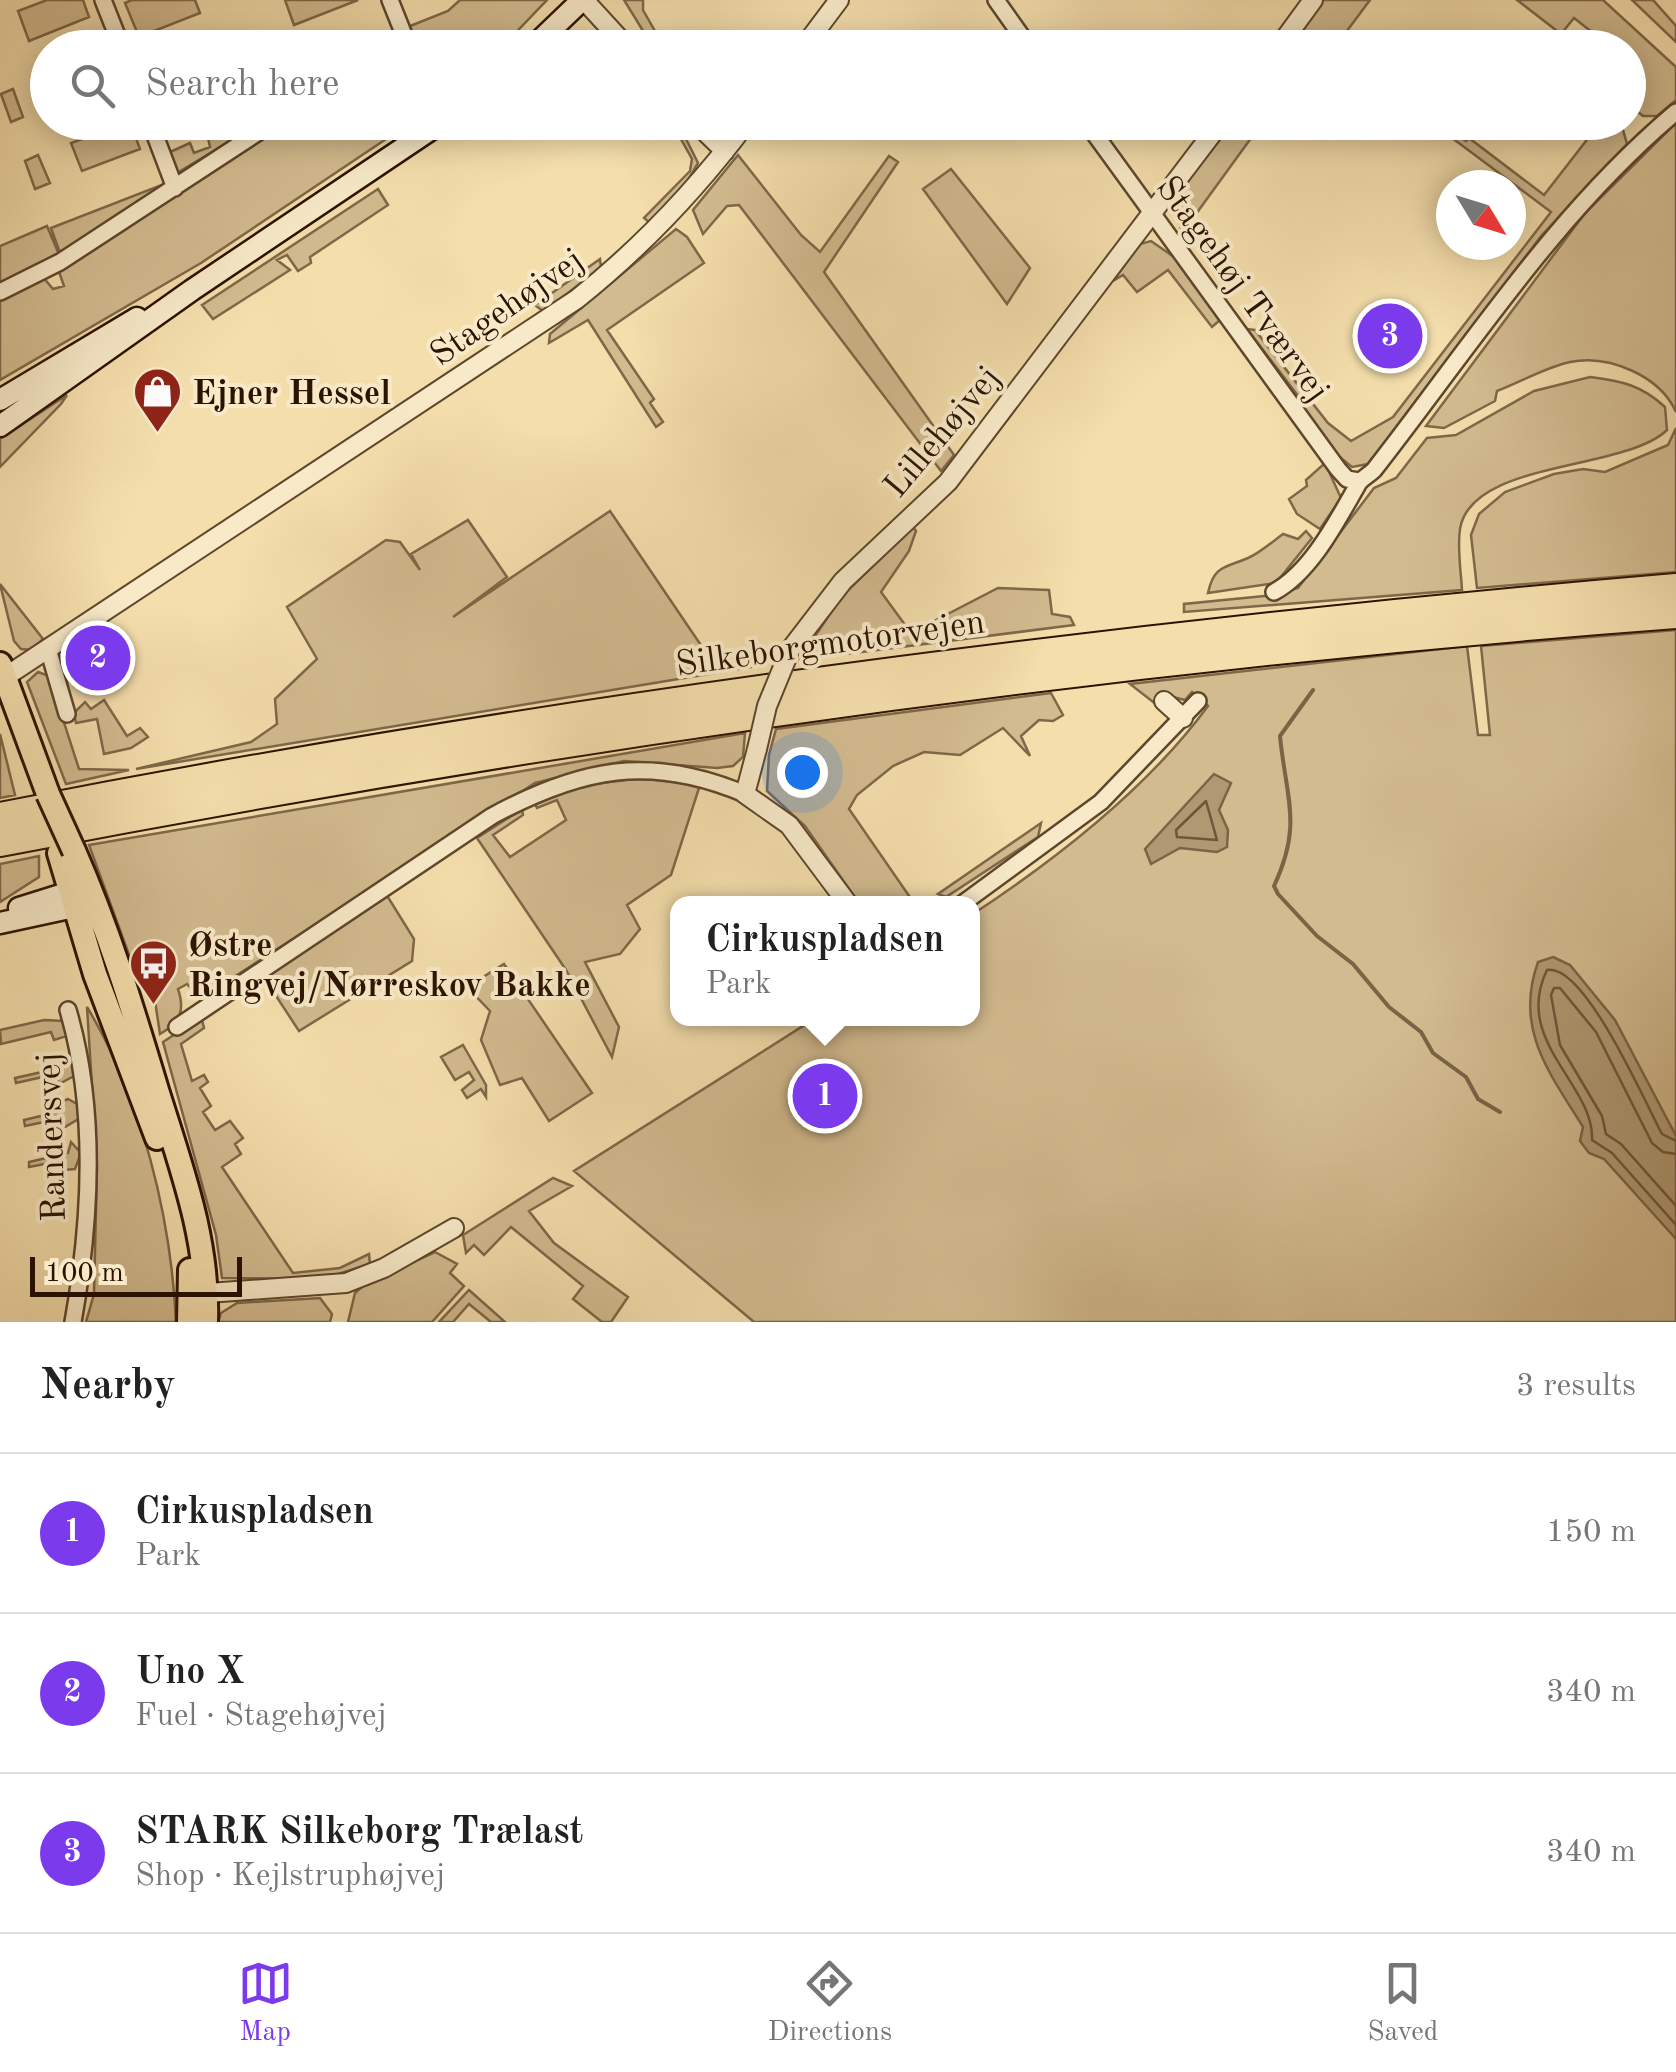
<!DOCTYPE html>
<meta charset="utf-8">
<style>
:root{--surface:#fff;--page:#f2f2f2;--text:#222;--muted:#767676;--line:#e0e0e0;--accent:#7c3aed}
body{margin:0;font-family:"Old Standard TT",serif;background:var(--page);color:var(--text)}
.compass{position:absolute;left:1436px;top:170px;width:90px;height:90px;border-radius:50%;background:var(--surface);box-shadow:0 5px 25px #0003;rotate:128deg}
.scale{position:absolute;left:30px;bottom:25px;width:212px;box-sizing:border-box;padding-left:10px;border:5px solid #2c1301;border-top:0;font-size:28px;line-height:35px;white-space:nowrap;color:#2c1301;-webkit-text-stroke:8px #f8eac9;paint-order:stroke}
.you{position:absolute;left:802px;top:772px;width:35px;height:35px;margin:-25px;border:8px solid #fff;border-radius:50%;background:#1a73e8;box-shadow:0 0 0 15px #1a73e833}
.badge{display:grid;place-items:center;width:65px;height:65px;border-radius:50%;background:var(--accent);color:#fff;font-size:32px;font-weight:700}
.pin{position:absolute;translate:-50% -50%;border:5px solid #fff;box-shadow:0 2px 10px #0006}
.popup{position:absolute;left:670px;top:896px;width:310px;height:130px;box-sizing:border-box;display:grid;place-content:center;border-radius:20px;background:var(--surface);filter:drop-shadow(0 2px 8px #0005);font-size:32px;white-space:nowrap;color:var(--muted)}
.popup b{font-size:38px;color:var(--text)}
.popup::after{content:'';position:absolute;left:50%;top:100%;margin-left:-20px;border:20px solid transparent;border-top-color:var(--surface)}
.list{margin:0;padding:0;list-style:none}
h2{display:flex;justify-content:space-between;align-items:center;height:130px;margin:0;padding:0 40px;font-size:42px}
h2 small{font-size:32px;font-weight:400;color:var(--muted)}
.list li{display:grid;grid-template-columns:65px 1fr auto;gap:30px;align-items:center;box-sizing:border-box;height:160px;padding:0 40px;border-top:2px solid var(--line)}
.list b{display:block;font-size:38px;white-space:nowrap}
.list p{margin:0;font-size:32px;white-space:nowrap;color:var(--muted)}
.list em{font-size:32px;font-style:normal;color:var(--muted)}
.icon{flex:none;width:55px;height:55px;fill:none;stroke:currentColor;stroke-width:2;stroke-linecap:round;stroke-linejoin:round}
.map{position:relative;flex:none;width:1676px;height:1322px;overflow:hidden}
.search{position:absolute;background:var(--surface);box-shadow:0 5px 25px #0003;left:30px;right:30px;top:30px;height:110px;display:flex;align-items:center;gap:25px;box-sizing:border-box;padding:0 35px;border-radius:55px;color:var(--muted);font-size:38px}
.sheet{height:610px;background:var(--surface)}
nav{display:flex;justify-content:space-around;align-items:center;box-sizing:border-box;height:140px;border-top:2px solid var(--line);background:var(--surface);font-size:28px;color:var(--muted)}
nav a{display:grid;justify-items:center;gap:5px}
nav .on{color:var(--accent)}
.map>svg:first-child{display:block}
</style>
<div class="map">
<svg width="1676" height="1322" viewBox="0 0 1676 1322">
<rect width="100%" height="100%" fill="#f4deac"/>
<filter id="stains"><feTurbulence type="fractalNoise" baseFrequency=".002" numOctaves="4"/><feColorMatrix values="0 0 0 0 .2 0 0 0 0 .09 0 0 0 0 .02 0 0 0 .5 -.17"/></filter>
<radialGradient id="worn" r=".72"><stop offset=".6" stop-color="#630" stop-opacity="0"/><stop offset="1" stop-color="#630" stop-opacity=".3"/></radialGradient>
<path fill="#d2bb8f" stroke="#7f6748" stroke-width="2.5" d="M 47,0 L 83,0 L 89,17 L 29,41 L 18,11 Z
M 132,0 L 195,0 L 200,13 L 139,37 L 125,3 Z
M 285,0 L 358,0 L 294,25 Z
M 460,0 L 547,0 L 502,47 L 398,48 L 413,36 L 410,26 L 448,11 Z
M 624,0 L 643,0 L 643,10 L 664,47 L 653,47 Z
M 1322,0 L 1370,0 L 1338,43 L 1343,47 L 1324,42 L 1320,47 L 1291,48 Z
M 1517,0 L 1603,0 L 1676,67 L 1676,100 L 1657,116 L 1643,116 L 1629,105 L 1628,48 L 1611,47 L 1574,18 L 1561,34 Z
M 1632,0 L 1653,0 L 1676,26 L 1676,42 Z
M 13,89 L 23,117 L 11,122 L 1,94 Z
M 130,122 L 140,149 L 82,171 L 71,143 Z
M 249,123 L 260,123 L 177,173 L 170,152 L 190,143 L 194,153 L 210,147 L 208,138 Z
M 284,123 L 410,123 L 201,263 L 0,380 L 0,298 L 42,276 L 53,289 L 64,286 L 58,269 Z
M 672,123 L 678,123 L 698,163 L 684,187 L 649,222 L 644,218 L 690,171 L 692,159 Z
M 1234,123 L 1262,123 L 1188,225 L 1192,237 L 1188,242 C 1157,199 1208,156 1234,123 Z
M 1432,123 L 1441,123 L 1466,141 L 1469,138 L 1544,195 L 1600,123 L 1621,123 L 1627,144 L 1542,235 L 1368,464 L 1352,467 L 1336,454 L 1304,409 L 1305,405 L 1247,329 L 1255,330 L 1328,423 L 1351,441 L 1393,417 L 1551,212 Z
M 1676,123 L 1676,412 C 1660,376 1609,354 1570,362 C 1546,367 1521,382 1497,391 L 1495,401 L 1444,428 L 1426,426 L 1585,213 Z
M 38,155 L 50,183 L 35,189 L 25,161 Z
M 738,155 L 801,235 L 820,252 L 889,156 L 898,162 L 824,272 L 954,455 L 941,471 L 739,205 L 727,206 L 703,234 L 693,210 Z
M 951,169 L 1030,268 L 1007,304 L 923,189 Z
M 164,184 L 162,188 L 60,253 L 51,228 Z
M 378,189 L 388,205 L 310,257 L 311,263 L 298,271 L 287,255 L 277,260 L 290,270 L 213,319 L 202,305 Z
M 47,226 L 60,257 L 0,282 L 0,246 Z
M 676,229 L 687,237 L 704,263 L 607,330 L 654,399 L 650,403 L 663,422 L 656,427 L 588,320 L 549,343 L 550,334 Z
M 1151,241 L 1174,257 L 1220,320 L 1212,327 L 1168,270 L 1137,292 L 1123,275 L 1113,281 L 1140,244 Z
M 600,259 L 601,267 L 544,312 L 535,305 Z
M 1590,377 C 1622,381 1641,385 1665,407 L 1667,430 C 1625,471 1471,460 1460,529 C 1457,548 1461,571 1462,590 L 1184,612 L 1184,604 L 1274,595 L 1298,588 L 1374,488 L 1396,478 L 1427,438 L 1456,435 L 1534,391 Z
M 67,395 L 61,404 L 0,467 L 0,439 Z
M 1676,428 L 1676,572 L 1477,588 L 1471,535 L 1479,514 L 1505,492 L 1554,474 L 1583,469 L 1605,472 L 1668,445 Z
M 1325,463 L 1341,498 L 1320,529 L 1297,514 L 1289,499 L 1307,486 L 1306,480 Z
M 610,511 L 715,666 L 763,665 L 136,769 L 251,742 L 277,724 L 275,699 L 317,659 L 287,607 L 386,540 L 400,542 L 420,570 L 411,554 L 468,520 L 507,577 L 453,617 Z
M 913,527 L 916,531 L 909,551 L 881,592 L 911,633 L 998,588 L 1049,590 L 1052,614 L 1070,617 L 1074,625 L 799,660 L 842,596 Z
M 1306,531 L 1312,538 L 1276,583 L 1208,593 C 1214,565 1225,568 1248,558 C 1260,553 1272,542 1283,534 L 1298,539 Z
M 0,584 L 43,639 L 32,650 L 21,649 L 14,641 Z
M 1676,630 L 1676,1322 L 754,1322 L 574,1171 L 814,1019 L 972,1018 L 973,914 C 1058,858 1147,789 1208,706 L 1192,692 L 1185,700 L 1165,695 L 1157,705 L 1130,684 L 1467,646 L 1478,735 L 1490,735 L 1481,646 Z
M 38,672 L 49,676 L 79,769 L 129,770 L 66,784 L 27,682 Z
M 1051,693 L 1063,715 L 1053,721 L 1039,720 L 1021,736 L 1030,756 L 1003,728 L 960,755 L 924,752 L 893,766 L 857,795 L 849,809 L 914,903 L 859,903 L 805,826 L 767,791 L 769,755 L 776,729 Z
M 104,700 L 127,736 L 140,728 L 148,737 L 131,748 L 104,754 L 97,719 L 76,723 L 74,713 L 85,702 L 91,709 Z
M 745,733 L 743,757 L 733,766 L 717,768 L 624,761 L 535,783 L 206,995 L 196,994 L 187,984 L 178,989 C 185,1010 181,1022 160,1034 L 155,1001 L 132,963 L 89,845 Z
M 0,734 L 15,795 L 0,798 Z
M 641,778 L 700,785 L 671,875 L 627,905 L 640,929 L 620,954 L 585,962 L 619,1027 L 612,1057 L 566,970 L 477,838 L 522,809 L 523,815 L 493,835 L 510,857 L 566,820 L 557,800 L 537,808 L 534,802 L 586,785 Z
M 1041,823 L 1038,837 L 946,897 L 938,894 Z
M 39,856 L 39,877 L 0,902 L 0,864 Z
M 386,894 L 414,939 L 412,961 L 299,1031 L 263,976 Z
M 504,964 L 592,1093 L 549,1121 L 522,1078 L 500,1085 L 481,1040 L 490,1011 L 467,987 Z
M 87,1007 C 142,1098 171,1217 176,1322 L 86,1322 L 94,1294 L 97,1167 Z
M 44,1020 L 64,1021 L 67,1036 L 54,1040 L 51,1032 L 1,1044 L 0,1030 Z
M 197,1020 L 202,1020 L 204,1028 L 181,1044 L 192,1081 L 204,1075 L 208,1082 L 200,1088 L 211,1106 L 203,1112 L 215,1130 L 230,1121 L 243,1138 L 235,1144 L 241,1154 L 222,1167 L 293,1273 L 340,1268 L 369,1254 L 370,1264 L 322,1279 L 222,1278 L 216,1235 L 163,1042 Z
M 463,1045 L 486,1085 L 486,1097 L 481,1089 L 467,1098 L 462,1090 L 474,1080 L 469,1072 L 455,1080 L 441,1057 Z
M 68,1055 L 76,1075 L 59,1084 L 56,1074 L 16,1083 L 15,1078 L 60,1068 L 58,1058 Z
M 68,1099 L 79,1105 L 80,1118 L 65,1127 L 63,1118 L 25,1126 L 24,1120 L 62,1111 L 61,1102 Z
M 71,1142 L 81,1153 L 75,1169 L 64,1170 L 60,1161 L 29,1167 L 29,1162 L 68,1153 Z
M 553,1178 L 572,1186 L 529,1211 L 554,1243 L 628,1297 L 611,1322 L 602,1322 L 573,1299 L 583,1286 L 511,1227 L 484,1255 L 474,1245 L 466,1253 L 463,1235 Z
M 435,1252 L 457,1264 L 450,1273 L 464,1286 L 432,1322 L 348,1322 L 355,1293 L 364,1285 Z
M 469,1290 L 505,1322 L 491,1322 L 469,1304 L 453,1322 L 439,1322 Z
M 320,1298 L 332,1314 L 330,1322 L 218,1322 L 221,1313 L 237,1303 Z"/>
<path fill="#b09972" stroke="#7b6345" stroke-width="2.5" d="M 1214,774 L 1231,783 L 1219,810 L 1228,830 L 1227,847 L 1217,852 L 1180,848 L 1151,864 L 1145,849 Z
M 1553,957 L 1570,965 L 1615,1020 L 1676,1136 L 1676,1239 L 1604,1159 L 1589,1153 L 1580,1141 L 1583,1127 C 1549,1072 1514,1029 1538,962 Z"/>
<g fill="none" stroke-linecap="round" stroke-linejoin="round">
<path stroke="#6e563a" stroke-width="2.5" d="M 1206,801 L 1217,840 L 1177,837 L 1176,830 Z
M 1676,1141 L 1662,1134 C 1645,1103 1585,963 1547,970 C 1512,1041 1595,1085 1592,1140 L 1612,1153 L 1676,1225
M 1676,1154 L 1663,1152 L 1652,1143 L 1596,1032 L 1560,988 L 1554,988 L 1551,995 L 1560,1045 L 1602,1116 L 1606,1134 L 1621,1144 L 1676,1206"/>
<path stroke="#7b6345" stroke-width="4" d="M 1313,690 L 1280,736 C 1286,799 1303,824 1274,886 L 1278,894 L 1317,936 L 1353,964 L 1389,1007 L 1421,1032 L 1433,1053 L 1466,1077 L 1478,1099 L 1500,1112"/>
<defs>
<path id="minor" d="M 103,0 L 122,48
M 996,0 L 1030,48
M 385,48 L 404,35 L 390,0
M 150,122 L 175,188
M 1086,122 L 1338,469 L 1347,479 L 1359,481
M 0,292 L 60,262 L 274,122
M 1274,592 C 1311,572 1337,521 1357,486 C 1360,479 1368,476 1374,470 C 1471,346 1555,214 1676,112
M 49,652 L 67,714
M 962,904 L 1101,802 L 1198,701
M 68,1010 C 97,1109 91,1221 73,1322
M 177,1027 L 492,816 C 581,768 650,754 745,794"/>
<path id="tertiary" d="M 584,0 L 628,48
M 803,48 L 839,0
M 1278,48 L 1313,0
M 695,122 L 725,151
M 790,650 L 843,581 L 948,482 L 1221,122
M 5,677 L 577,299 C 642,247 697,189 747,122
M 1164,701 L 1183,718
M 757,749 L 745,794 L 789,825 L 848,904
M 194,1294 L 346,1283 L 384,1268 L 454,1228"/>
<path id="secondary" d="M 532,48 L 582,0
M 0,400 L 137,318
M 0,426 L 192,290 L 442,122
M 19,908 L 70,892
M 0,923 L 74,907 L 88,899"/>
<path id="primary" d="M 0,664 L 48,794
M 74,851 C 108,928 133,1010 157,1090 C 181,1167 209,1241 206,1322
M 59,853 L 95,974 L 157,1138
M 189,1322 L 190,1270"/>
<path id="motorway" d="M 0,817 C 554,708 1113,636 1676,588
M 0,842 C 554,735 1114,656 1676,614"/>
</defs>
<use href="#minor" stroke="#5e462c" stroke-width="20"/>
<use href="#tertiary" stroke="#5e462c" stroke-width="22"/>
<use href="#secondary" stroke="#2c1301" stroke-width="25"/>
<use href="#primary" stroke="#2c1301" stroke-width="28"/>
<use href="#motorway" stroke="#2c1301" stroke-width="32"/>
<use href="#minor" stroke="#f8eac9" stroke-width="15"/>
<use href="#tertiary" stroke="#f8eac9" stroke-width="18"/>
<use href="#secondary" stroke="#f8eac9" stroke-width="20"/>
<use href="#primary" stroke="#f4deac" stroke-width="22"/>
<use href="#motorway" stroke="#f4deac" stroke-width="28"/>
<defs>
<path id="tertiary-bridge" d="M 757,749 L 767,706 L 790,650"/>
<path id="primary-bridge" d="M 48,794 L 74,851"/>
</defs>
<use href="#tertiary-bridge" stroke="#5e462c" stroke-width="22" stroke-linecap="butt"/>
<use href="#primary-bridge" stroke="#2c1301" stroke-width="28" stroke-linecap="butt"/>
<use href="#tertiary-bridge" stroke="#f8eac9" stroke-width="18"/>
<use href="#primary-bridge" stroke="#f4deac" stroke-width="22"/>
</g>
<defs>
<symbol id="shop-pin" viewBox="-11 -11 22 30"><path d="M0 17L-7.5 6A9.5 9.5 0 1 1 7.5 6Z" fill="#8f2418" stroke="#f8eac9"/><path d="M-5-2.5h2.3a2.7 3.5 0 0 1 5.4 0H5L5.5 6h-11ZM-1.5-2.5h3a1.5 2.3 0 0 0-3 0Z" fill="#fff"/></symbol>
<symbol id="bus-pin" viewBox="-11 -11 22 30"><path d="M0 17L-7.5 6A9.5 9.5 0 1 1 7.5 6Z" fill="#8f2418" stroke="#f8eac9"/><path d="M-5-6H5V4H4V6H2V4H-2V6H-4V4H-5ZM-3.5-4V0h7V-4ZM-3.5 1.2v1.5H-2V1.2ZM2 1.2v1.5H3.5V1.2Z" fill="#fff"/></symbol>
</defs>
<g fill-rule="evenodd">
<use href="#shop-pin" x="130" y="364" width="55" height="75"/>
<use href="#bus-pin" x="126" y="936" width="55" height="75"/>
</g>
<g text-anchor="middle" stroke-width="8" stroke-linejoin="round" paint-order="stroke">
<g font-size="35" fill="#2c1301" stroke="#f8eac9">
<text transform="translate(1244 288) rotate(54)" y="12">Stagehøj Tværvej</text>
<text transform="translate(506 306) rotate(-35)" y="12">Stagehøjvej</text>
<text transform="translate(941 431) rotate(-50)" y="12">Lillehøjvej</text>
<text transform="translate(830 642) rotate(-8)" y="12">Silkeborgmotorvejen</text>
<text transform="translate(50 1137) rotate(-92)" y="12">Randersvej</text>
</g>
<g font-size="35" font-weight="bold" fill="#2c1301" stroke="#f8eac9" text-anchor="start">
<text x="192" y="404">Ejner Hessel</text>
<text x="188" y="956">Østre<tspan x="188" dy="40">Ringvej/Nørreskov Bakke</tspan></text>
</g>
</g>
<rect width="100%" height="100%" filter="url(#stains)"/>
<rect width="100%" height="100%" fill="url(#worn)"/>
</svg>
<svg class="compass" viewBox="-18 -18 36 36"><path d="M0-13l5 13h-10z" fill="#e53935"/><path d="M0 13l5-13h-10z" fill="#767676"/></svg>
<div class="scale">100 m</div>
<div class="you"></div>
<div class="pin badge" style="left:825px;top:1096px">1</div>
<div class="popup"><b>Cirkuspladsen</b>Park</div>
<div class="pin badge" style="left:98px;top:658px">2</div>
<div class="pin badge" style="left:1390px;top:336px">3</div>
<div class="search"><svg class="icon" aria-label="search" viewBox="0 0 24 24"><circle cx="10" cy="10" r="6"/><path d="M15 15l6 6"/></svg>Search here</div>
</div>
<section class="sheet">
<h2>Nearby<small>3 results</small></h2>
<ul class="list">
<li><span class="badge">1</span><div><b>Cirkuspladsen</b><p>Park</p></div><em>150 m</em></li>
<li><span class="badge">2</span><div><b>Uno X</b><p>Fuel · Stagehøjvej</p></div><em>340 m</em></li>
<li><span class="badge">3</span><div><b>STARK Silkeborg Trælast</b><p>Shop · Kejlstruphøjvej</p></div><em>340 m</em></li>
</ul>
</section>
<nav>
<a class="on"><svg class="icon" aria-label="map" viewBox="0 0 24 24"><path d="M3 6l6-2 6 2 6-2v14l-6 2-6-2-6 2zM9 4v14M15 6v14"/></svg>Map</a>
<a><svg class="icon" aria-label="directions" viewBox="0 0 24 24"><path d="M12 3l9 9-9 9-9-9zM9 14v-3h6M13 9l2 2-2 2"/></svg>Directions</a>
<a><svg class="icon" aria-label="saved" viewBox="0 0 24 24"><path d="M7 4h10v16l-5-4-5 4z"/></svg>Saved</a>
</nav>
